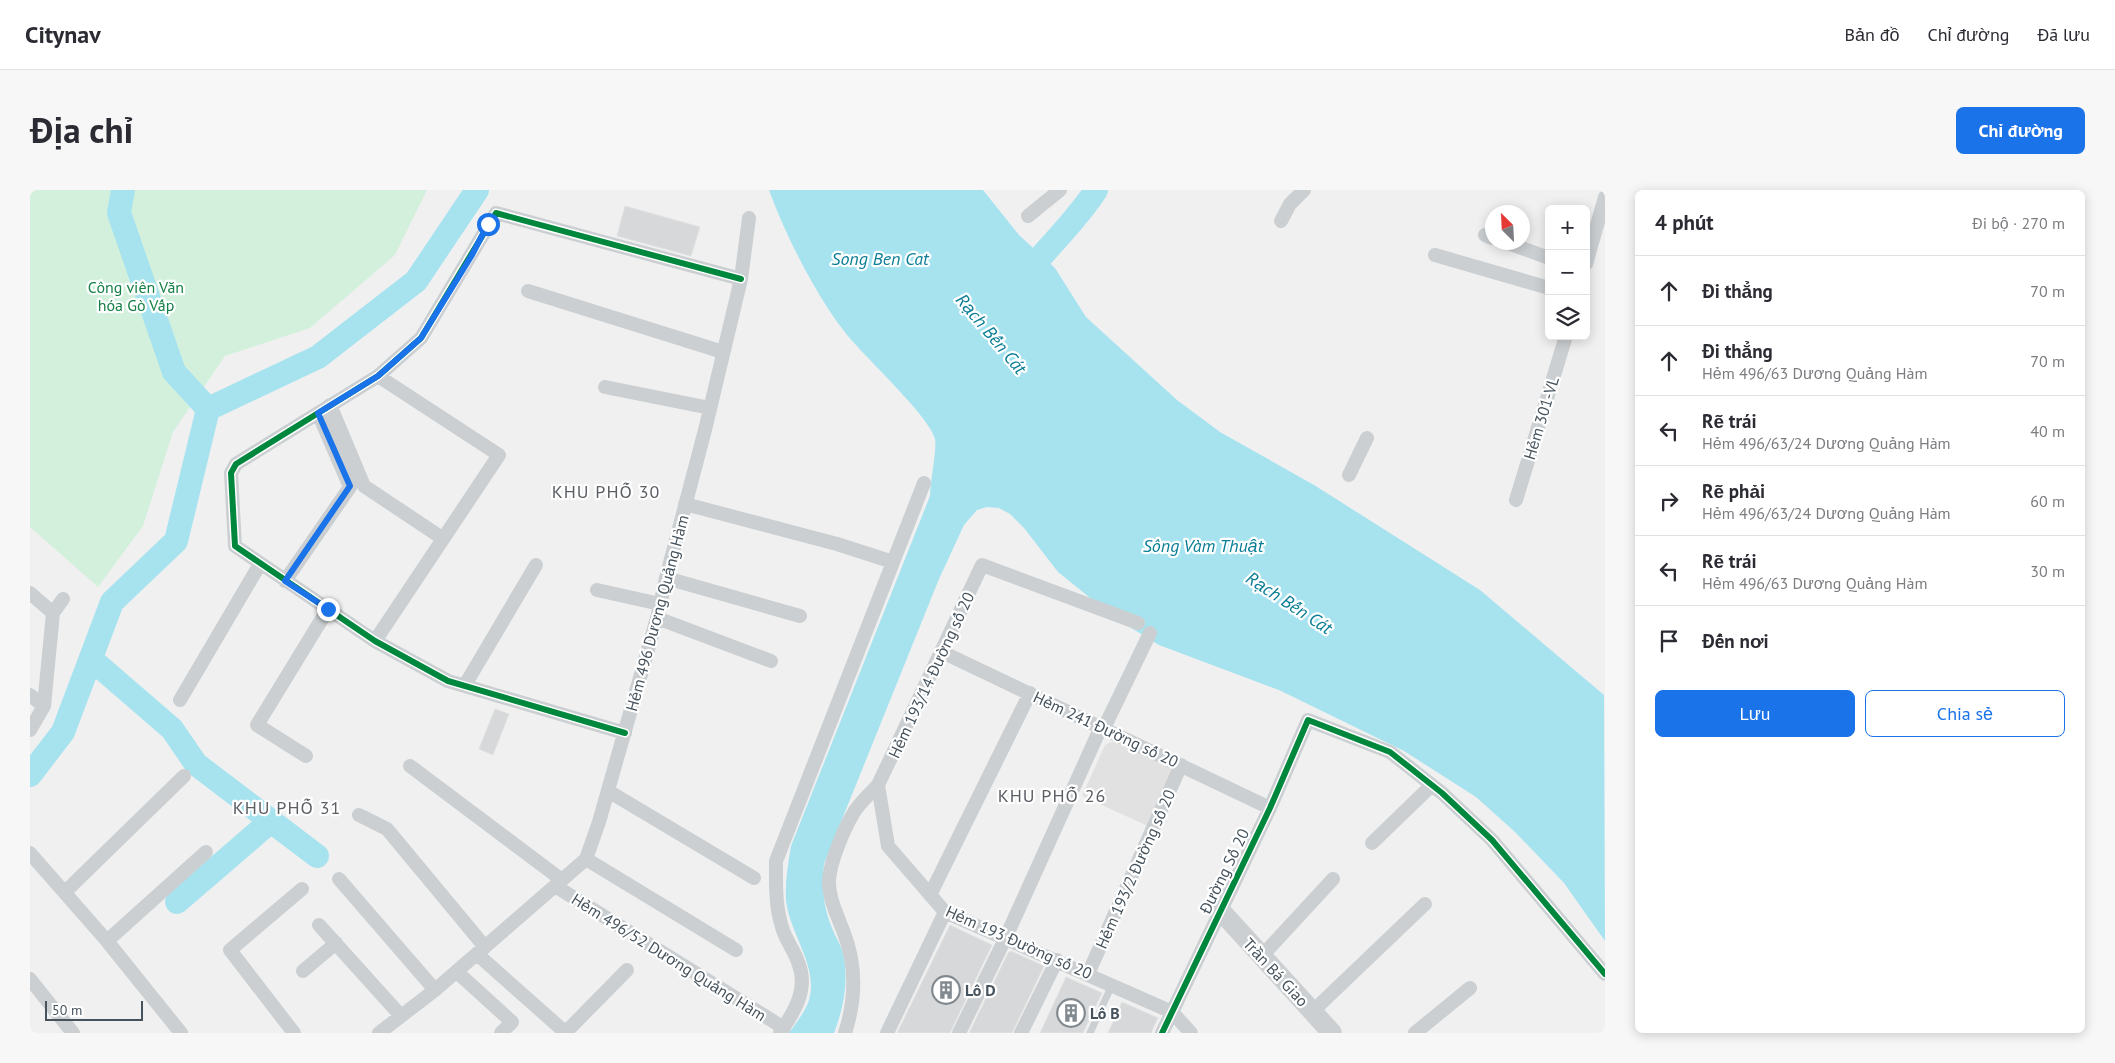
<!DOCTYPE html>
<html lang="vi">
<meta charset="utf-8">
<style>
:root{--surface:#fff;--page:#f7f7f7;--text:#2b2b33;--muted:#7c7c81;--line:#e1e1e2;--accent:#1a73e8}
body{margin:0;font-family:"PT Sans",sans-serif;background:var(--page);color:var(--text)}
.controls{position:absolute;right:15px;top:15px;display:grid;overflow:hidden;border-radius:8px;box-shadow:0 2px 12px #0003}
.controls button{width:45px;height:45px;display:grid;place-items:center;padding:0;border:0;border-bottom:1px solid var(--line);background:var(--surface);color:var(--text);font:25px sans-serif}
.compass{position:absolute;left:1455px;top:15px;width:45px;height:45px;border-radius:50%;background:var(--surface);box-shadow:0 2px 12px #0003;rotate:336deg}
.scale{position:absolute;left:15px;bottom:12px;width:98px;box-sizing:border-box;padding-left:5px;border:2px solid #46535d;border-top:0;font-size:14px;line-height:18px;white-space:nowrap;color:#46535d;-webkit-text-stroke:4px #fff;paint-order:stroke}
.stop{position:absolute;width:15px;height:15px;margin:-11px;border:4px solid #1a73e8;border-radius:50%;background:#fff}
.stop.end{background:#1a73e8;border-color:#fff;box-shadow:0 1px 5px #0008}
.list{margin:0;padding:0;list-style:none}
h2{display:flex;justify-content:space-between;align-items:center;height:65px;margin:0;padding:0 20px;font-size:21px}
h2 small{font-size:16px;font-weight:400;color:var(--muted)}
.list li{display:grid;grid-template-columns:32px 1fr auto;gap:15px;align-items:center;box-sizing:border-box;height:70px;padding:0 20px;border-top:1px solid var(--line)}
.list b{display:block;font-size:19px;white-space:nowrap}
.list p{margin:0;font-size:16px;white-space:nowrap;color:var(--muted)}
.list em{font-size:16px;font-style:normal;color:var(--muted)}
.actions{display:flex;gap:10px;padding:15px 20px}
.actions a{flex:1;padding:11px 0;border:1px solid var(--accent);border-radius:8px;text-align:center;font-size:18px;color:var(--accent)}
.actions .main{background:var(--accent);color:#fff}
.icon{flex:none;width:28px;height:28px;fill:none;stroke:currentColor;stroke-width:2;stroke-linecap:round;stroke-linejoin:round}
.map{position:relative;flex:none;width:1575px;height:843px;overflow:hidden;border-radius:8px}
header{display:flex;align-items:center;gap:30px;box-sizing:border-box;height:70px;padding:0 25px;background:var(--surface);border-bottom:1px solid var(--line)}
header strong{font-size:24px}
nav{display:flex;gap:28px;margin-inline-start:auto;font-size:18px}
.intro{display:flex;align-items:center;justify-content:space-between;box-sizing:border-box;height:120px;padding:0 30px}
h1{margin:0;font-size:35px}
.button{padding:12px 22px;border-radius:8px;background:var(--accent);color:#fff;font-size:18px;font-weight:700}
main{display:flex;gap:30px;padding:0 30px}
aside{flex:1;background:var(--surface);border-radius:8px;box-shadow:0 2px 12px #0003}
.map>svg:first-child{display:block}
</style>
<header>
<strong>Citynav</strong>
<nav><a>Bản đồ</a><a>Chỉ đường</a><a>Đã lưu</a></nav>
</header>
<div class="intro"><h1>Địa chỉ</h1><a class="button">Chỉ đường</a></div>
<main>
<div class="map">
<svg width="1575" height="843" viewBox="0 0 1575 843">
<rect width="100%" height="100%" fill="#f0f0f0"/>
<path fill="#e2e1e2" d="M 1086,550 L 1148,576 L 1120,637 L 1052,606 L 1075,555 Z"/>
<path fill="#d3f0dd" d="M 0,0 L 397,0 L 365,65 L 280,138 L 195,166 L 143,242 L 113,336 L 68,397 L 0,337 Z"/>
<path fill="#a7e3ef" d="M 739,0 L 953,0 L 989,45 L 1025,78 L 1056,127 L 1147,210 L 1190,242 L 1284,295 L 1450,400 L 1574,505 L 1575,751 L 1534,693 L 1485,642 L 1446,607 L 1374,561 L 1249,500 L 1129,455 L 1085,428 L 1028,382 L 994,338 L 980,324 L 969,318 L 957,317 L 947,320 L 934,335 L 909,389 L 794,674 C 792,698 793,716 802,738 C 805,746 811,755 813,763 C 819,791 814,817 804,843 L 759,843 C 766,833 775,822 779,810 C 789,776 759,743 756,710 C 755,692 758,674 761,656 L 900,306 C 900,292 907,260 905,249 C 900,226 831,164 814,141 C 785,104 755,44 739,0 Z"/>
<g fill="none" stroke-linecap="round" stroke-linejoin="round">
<path stroke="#a7e3ef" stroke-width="24" d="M 93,0 L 89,23 L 144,182 L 178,219 L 288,167 L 386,91 L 447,0
M 991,91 C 1014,60 1045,33 1066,0
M 61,469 L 142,539 L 166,574 L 287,666
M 0,585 L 33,542 L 82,412 L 146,351 L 178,219
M 147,712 L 241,631"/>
</g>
<path fill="#d7d8d9" stroke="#e1e2e2" d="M 595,16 L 670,37 L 661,66 L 587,46 Z
M 465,519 L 479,524 L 463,565 L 449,559 Z
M 920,735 L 962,755 L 920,843 L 867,843 Z
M 981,761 L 1014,776 L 982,843 L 939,843 L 978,763 Z
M 1036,787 L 1072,803 L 1053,843 L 1010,843 Z
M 1092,812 L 1128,828 L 1121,843 L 1078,843 Z"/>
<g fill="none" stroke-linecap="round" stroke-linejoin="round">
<path stroke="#cbcfd1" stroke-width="7" d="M 1060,843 L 1082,795"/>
<path stroke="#cbcfd1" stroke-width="14" d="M 998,26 L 1030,0
M 1251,31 L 1260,14 L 1274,0
M 1455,45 L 1462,48
M 1475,52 L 1519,68
M 1405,65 L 1519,98
M 1556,74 L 1575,7
M 498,101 L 693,162
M 575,197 L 680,218
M 300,215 L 334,296 L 412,348
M 1319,285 L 1337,248
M 1486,310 L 1536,146
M 655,314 L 807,354 L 863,372
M 636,388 L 770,426
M 255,391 L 320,297 L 288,223
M 567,400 L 630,414
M 0,403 L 23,423
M 627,428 L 741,471
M 345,451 L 469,265 L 348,186
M 912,462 L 1240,618
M 435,495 L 506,375
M 0,505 L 14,516
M 150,510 L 230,374
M 1074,538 L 1120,443
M 0,540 L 14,516 L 23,423 L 33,409
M 595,543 L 418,491 L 345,451 L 205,356 L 201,283 L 206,274 L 348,186 L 391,148 L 466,23 L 711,89
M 276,566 L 227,535 L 298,419
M 380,576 L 532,690
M 848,595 L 858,656 L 915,722 L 1142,822 L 1161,843
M 578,601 L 724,688
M 329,625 L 357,639 L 455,757
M 1342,653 L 1402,595
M 0,663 L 77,751 L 151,843
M 556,669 L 706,760
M 309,689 L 405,800
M 525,696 L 754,838
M 35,702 L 154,586
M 900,705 L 1000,503
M 289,735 L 371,826
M 77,751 L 176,662
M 447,764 L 536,843
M 1231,767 L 1303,689
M 273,781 L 306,753
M 427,782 L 482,832 L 471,843
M 1058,784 L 1151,575
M 0,789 L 43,843
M 1283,821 L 1395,714
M 536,842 L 597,780
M 264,843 L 200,760 L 272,699
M 349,843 L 405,800 L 556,669 L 569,632 L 627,428 L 636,388 L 675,240 L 711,89 L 719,28
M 750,843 C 765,821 779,798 768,772 C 764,760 755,749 752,737 C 745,715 746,693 746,671 L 894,293
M 815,843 C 826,809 827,777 814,743 C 808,727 799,709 799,692 C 799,674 814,639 823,624 C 829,613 840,604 848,595 L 952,375 L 1108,433
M 857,843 L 915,722
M 929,843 L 976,747 L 1071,537
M 991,843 L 1027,770
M 1132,843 L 1240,618 L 1278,530 L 1360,562 L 1412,603 L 1462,650 L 1575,784
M 1385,843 L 1440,798"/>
<path stroke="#cccfd1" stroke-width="20" d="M 1190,720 L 1302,843"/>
<defs>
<path id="cycleway" d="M 595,543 L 418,491 L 345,451 L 205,356 L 201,283 L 206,274 L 348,186 L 391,148 L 466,23 L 711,89
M 1132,843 L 1240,618 L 1278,530 L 1360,562 L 1412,603 L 1462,650 L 1575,784"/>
</defs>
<use href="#cycleway" stroke="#fff" stroke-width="9"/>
<use href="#cycleway" stroke="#00873e" stroke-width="6"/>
</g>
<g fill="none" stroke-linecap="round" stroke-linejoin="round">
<path stroke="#1a73e8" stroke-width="6" d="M 298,419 L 255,391 L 320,296 L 288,223 L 348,186 L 391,148 L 442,65 L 458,34"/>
</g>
<defs>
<symbol id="building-ring" viewBox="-11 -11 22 22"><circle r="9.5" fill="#fff" stroke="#828a90" stroke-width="1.5"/><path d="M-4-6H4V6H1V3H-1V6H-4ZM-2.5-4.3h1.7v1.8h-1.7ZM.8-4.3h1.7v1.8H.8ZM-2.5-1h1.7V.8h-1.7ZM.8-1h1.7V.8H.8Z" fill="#828a90"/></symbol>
</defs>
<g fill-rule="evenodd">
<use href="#building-ring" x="900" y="784" width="32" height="32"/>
<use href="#building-ring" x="1025" y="807" width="32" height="32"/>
</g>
<g text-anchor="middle" stroke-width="4.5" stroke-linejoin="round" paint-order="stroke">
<g font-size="16" fill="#158046" stroke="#fff">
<text x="106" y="103">Công viên Văn<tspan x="106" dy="18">hóa Gò Vấp</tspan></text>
</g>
<g font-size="16" fill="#46535d" stroke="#fff">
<text transform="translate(1511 228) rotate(-73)" y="6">Hẻm 301-VL</text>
<text transform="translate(627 423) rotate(-75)" y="6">Hẻm 496 Dương Quảng Hàm</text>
<text transform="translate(901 485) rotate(-65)" y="6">Hẻm 193/14 Đường số 20</text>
<text transform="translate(1076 539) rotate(25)" y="6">Hẻm 241 Đường số 20</text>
<text transform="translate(1105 679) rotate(-66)" y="6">Hẻm 193/2 Đường số 20</text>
<text transform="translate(1194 681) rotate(-64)" y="6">Đường Số 20</text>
<text transform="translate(989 752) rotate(24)" y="6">Hẻm 193 Đường số 20</text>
<text transform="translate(639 767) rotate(32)" y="6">Hẻm 496/52 Dương Quảng Hàm</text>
<text transform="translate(1246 782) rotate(47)" y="6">Trần Bá Giao</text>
</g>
<g font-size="16" font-weight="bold" fill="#46535d" stroke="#fff" text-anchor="start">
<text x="935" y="806">Lô D</text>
<text x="1060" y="829">Lô B</text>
</g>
<g font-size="18" font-style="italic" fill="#0a7e95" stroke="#fff">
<text x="850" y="75">Song Ben Cat</text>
<text transform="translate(961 144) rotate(50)" y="6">Rạch Bến Cát</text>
<text x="1173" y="362">Sông Vàm Thuật</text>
<text transform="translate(1259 413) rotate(33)" y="6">Rạch Bến Cát</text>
</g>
<g font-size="18" letter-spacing="1" fill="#5b5f64" stroke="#fff">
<text x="576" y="308">KHU PHỐ 30</text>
<text x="1022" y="612">KHU PHỐ 26</text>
<text x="257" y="624">KHU PHỐ 31</text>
</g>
</g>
</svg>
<div class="controls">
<button>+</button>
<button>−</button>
<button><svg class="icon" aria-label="layers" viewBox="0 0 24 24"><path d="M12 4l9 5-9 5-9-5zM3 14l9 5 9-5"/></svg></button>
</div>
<svg class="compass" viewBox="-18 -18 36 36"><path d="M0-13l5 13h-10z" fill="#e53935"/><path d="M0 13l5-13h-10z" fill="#7c7c81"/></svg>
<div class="scale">50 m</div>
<div class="stop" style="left:458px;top:34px"></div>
<div class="stop end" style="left:298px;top:419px"></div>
</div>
<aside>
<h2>4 phút<small>Đi bộ · 270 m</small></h2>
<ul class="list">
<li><svg class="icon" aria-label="ahead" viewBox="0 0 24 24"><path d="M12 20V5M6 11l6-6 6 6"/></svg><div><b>Đi thẳng</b></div><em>70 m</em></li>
<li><svg class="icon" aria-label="ahead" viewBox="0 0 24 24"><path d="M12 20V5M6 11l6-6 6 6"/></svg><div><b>Đi thẳng</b><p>Hẻm 496/63 Dương Quảng Hàm</p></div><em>70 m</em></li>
<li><svg class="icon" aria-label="left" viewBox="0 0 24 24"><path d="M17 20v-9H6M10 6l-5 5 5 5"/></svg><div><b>Rẽ trái</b><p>Hẻm 496/63/24 Dương Quảng Hàm</p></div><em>40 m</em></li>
<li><svg class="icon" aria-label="right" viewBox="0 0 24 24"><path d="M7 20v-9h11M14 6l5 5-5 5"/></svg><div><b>Rẽ phải</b><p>Hẻm 496/63/24 Dương Quảng Hàm</p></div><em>60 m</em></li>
<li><svg class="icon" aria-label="left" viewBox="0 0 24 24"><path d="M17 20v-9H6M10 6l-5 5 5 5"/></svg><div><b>Rẽ trái</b><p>Hẻm 496/63 Dương Quảng Hàm</p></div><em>30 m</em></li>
<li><svg class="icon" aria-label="arrive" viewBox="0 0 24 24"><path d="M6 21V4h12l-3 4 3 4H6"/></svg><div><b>Đến nơi</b></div></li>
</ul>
<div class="actions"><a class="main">Lưu</a><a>Chia sẻ</a></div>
</aside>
</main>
